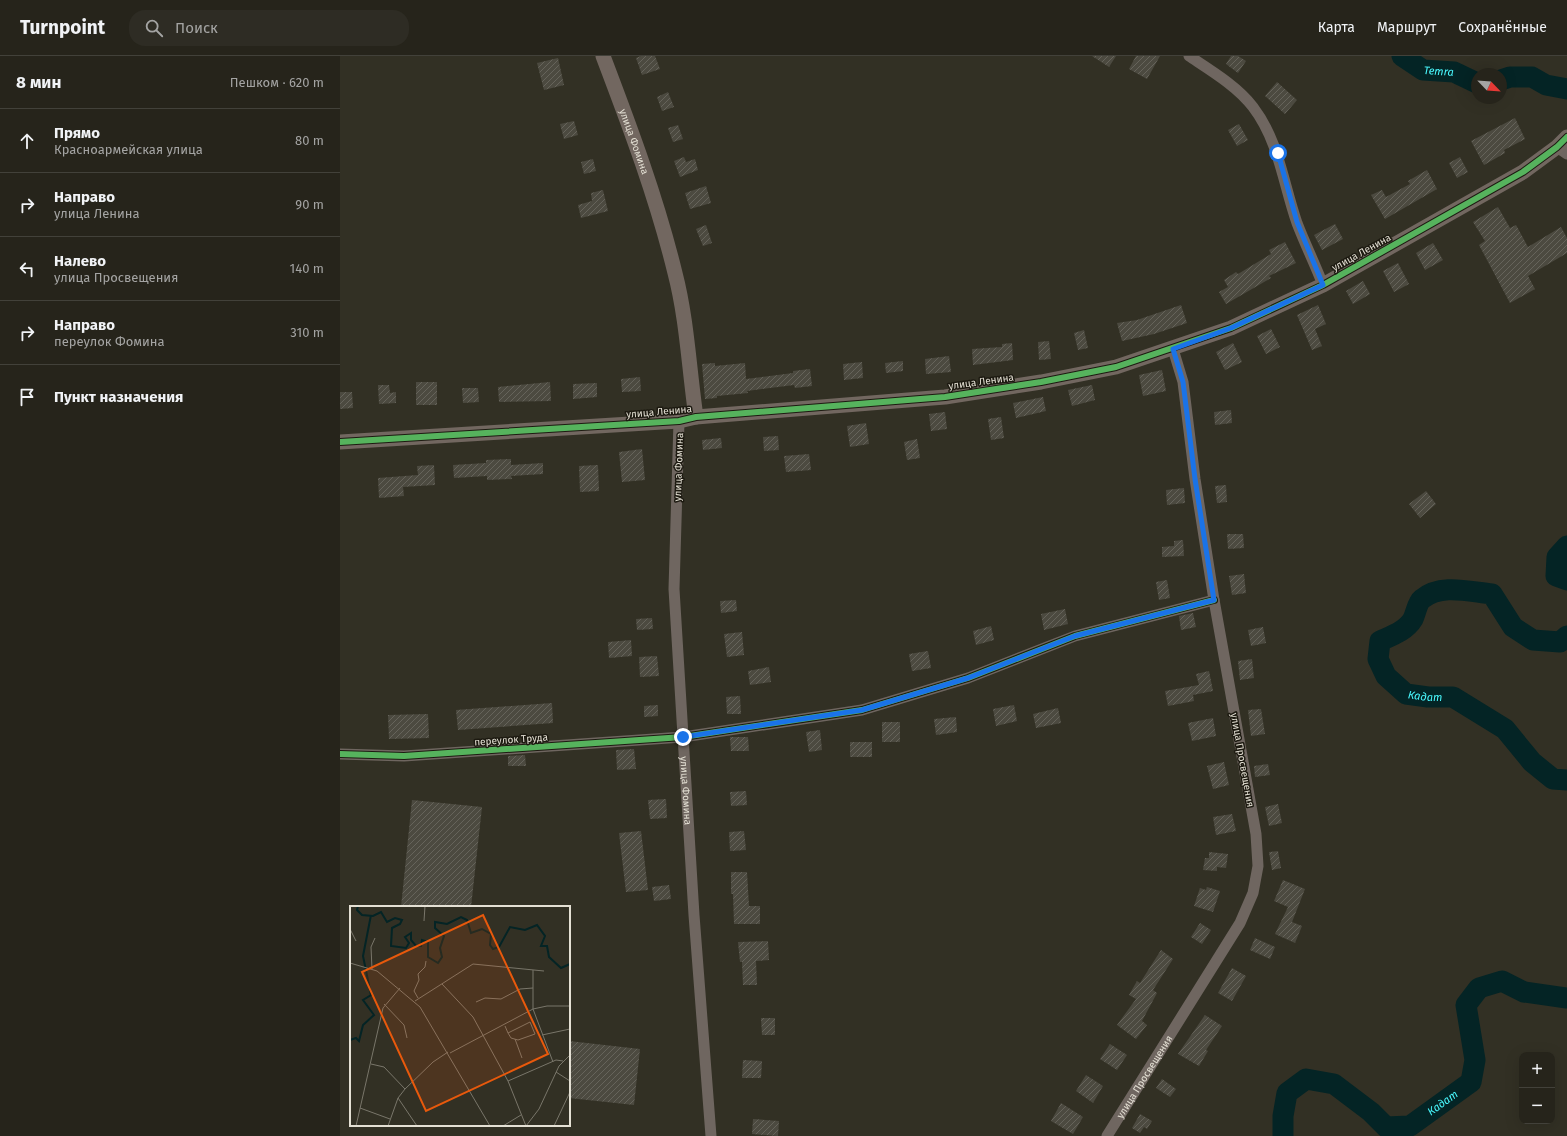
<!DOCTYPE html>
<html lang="ru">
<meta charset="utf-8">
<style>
:root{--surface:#26241b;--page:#2e2c24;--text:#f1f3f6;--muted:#a4a4a3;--line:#42413a}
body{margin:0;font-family:"Fira Sans",sans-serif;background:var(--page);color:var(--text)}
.controls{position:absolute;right:12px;bottom:12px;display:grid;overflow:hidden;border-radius:8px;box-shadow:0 4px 16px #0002}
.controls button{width:36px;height:36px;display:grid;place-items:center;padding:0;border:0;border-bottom:1px solid var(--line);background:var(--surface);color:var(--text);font:20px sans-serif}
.compass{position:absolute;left:1131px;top:12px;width:36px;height:36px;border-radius:50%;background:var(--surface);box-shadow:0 4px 16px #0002;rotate:115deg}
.stop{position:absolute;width:12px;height:12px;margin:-9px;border:3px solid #1a73e8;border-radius:50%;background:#fff}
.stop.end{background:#1a73e8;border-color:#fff;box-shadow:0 1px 4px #0008}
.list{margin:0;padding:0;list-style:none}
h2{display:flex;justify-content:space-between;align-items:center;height:52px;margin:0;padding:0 16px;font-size:17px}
h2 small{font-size:13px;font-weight:400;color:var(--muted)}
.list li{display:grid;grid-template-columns:26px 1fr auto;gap:12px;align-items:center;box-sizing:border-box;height:64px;padding:0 16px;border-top:1px solid var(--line)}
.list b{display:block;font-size:15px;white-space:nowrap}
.list p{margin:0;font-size:13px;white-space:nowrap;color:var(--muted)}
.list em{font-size:13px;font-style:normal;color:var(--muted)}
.icon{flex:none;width:22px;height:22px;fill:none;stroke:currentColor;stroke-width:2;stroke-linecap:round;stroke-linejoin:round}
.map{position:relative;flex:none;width:1227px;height:1080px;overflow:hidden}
header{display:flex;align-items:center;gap:24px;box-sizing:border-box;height:56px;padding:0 20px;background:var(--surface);border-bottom:1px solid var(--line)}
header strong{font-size:19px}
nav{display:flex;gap:22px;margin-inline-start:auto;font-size:14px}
.search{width:280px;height:36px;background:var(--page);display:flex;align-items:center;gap:10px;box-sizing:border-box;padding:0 14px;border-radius:16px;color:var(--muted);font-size:15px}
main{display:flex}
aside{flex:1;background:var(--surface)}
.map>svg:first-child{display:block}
</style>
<header>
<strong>Turnpoint</strong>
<div class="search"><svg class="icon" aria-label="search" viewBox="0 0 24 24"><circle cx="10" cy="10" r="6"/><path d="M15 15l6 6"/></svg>Поиск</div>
<nav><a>Карта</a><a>Маршрут</a><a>Сохранённые</a></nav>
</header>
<main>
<aside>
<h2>8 мин<small>Пешком · 620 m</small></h2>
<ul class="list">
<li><svg class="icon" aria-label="ahead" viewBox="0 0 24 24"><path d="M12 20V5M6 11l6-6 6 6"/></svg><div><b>Прямо</b><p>Красноармейская улица</p></div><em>80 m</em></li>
<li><svg class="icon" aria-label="right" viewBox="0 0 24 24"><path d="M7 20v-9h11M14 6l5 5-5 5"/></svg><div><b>Направо</b><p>улица Ленина</p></div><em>90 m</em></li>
<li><svg class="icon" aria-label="left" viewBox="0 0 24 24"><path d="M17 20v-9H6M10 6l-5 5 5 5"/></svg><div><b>Налево</b><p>улица Просвещения</p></div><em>140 m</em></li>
<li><svg class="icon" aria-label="right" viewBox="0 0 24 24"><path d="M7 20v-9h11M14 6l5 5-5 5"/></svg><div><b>Направо</b><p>переулок Фомина</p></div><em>310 m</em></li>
<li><svg class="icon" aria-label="arrive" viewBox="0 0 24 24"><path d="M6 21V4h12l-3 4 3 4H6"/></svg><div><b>Пункт назначения</b></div></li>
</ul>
</aside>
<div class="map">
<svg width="1227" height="1080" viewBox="0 0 1227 1080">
<defs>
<pattern id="building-hatch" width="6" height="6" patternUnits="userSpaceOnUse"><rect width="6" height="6" fill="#4c4a40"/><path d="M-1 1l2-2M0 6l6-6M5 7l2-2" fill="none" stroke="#66645b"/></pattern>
</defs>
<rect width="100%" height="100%" fill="#323024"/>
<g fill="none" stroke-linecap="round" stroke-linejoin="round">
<g stroke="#042425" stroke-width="21">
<path id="s1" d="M 1062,0 L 1083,14 L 1114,16 L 1137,27"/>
<path d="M 1161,24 L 1170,21 L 1192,21 L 1206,29 L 1227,33"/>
<path d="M 1227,490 L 1217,501 L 1216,520 L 1227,524"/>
<path id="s2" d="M 1227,580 L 1220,586 L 1193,584 L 1173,571 L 1152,538 C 1130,536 1101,527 1082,543 C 1077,547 1076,557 1073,563 C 1066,575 1051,580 1040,585 L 1038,603 L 1046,620 L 1066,638 L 1088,641 L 1113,641 L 1165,673 L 1192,706 L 1213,723 L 1227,724"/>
<path id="s3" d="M 943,1080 L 943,1060 L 947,1037 L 966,1023 L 994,1028 L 1031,1056 L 1046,1071 L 1070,1070 L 1131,1026 L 1135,1004 L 1126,949 L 1139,932 L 1162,925 L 1184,936 L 1227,942"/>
</g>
</g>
<path fill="url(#building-hatch)" d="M 301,0 L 315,0 L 320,13 L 302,19 L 296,2 Z
M 752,0 L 776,0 L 769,11 Z
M 796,0 L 820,0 L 807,23 L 789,13 Z
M 891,0 L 898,0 L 906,5 L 898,17 L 886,8 Z
M 218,2 L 224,29 L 204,34 L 197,7 Z
M 937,26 L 957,44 L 945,58 L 925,40 Z
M 328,36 L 334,51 L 322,55 L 317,41 Z
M 1175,62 L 1185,83 L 1164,94 L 1165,97 L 1144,109 L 1131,85 Z
M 234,65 L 238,79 L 224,83 L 220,68 Z
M 899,68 L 908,84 L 897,90 L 888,74 Z
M 338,69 L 343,83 L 333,86 L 328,72 Z
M 344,101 L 346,106 L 355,103 L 358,114 L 340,121 L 334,105 Z
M 1120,101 L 1128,116 L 1117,122 L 1109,107 Z
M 253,103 L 256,115 L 244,118 L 241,106 Z
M 1087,114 L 1097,133 L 1045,163 L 1031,139 L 1042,134 L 1046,141 L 1070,128 L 1068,125 Z
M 366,130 L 371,147 L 350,153 L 345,137 Z
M 263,134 L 268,155 L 241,162 L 238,149 L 252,145 L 251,137 Z
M 1158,151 L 1170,172 L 1176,169 L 1188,191 L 1221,171 L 1227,182 L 1227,197 L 1188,220 L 1195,233 L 1170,247 L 1139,189 L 1145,185 L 1133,166 Z
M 995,168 L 1003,183 L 982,194 L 974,179 Z
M 366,169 L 372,187 L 363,190 L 356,173 Z
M 945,186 L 956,207 L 929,220 L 931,222 L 886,248 L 879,236 L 888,231 L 884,224 L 896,216 L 898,218 L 931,198 L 929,194 Z
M 1093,187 L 1103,204 L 1085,214 L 1076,197 Z
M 1058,207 L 1069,228 L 1054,236 L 1043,215 Z
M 1023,225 L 1030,238 L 1013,248 L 1006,235 Z
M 841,249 L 847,267 L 814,278 L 782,285 L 777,267 L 797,264 Z
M 978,249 L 986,268 L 975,273 L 982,290 L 972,294 L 957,259 Z
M 931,273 L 940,291 L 926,298 L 917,280 Z
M 744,274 L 748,292 L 738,294 L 734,277 Z
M 709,285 L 711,303 L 699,304 L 698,286 Z
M 672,287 L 673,304 L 633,309 L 632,293 L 662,291 L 662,288 Z
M 893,287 L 902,306 L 885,314 L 876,296 Z
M 609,300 L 611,316 L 586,318 L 585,303 Z
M 563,305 L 563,315 L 546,317 L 545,307 Z
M 522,306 L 523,322 L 504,324 L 503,308 Z
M 375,307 L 375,310 L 405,307 L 406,323 L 453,317 L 453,315 L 470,313 L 472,330 L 455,332 L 454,329 L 407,335 L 408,337 L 377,340 L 377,342 L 365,343 L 362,308 Z
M 822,314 L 826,335 L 803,340 L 799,319 Z
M 300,321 L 301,335 L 282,336 L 281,323 Z
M 76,326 L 97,326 L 97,349 L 76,349 Z
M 210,326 L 211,345 L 159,346 L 158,331 Z
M 257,327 L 257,341 L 233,343 L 233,328 Z
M 38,329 L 49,329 L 50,337 L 56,336 L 56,347 L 39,348 Z
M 752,329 L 755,344 L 732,350 L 728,334 Z
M 122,332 L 138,332 L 139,346 L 123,347 Z
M 0,336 L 12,336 L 13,352 L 0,353 Z
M 703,341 L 706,355 L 676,362 L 673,347 Z
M 891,354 L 892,367 L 875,369 L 874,356 Z
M 605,356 L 607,373 L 591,375 L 589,358 Z
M 661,361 L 664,382 L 651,384 L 648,363 Z
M 526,367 L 529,388 L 510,391 L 507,370 Z
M 438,380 L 439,394 L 424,395 L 423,381 Z
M 381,382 L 382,392 L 363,394 L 362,384 Z
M 577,383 L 580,402 L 567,404 L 564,386 Z
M 302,393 L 305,424 L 282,426 L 279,396 Z
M 469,398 L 471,414 L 446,416 L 444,400 Z
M 171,403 L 171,409 L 203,407 L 203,418 L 171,420 L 172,423 L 147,424 L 147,420 L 114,422 L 113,409 L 146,407 L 146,404 Z
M 94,409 L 95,429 L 63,431 L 64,440 L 39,442 L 38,422 L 78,419 L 77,410 Z
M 258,409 L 259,435 L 240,436 L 239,410 Z
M 886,429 L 887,446 L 877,447 L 875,430 Z
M 844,432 L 845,447 L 827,449 L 826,434 Z
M 1086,435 L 1096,448 L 1080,462 L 1069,448 Z
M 887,478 L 903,478 L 904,492 L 888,493 Z
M 843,484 L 844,500 L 822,501 L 822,491 L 834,490 L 834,485 Z
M 904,518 L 906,537 L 892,539 L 889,520 Z
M 827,524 L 830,542 L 819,544 L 816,526 Z
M 396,544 L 397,555 L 381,557 L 380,545 Z
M 725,553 L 728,568 L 704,574 L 701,558 Z
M 853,557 L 856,571 L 841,574 L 839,560 Z
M 312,562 L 313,573 L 297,574 L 296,563 Z
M 651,570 L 654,584 L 636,589 L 633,575 Z
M 923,571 L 926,587 L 911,590 L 908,574 Z
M 402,576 L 404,599 L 387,601 L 384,578 Z
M 291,584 L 292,600 L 269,602 L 268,586 Z
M 588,595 L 591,612 L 572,615 L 569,598 Z
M 317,600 L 319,620 L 300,621 L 299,601 Z
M 912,603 L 914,622 L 900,624 L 898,605 Z
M 429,611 L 431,626 L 410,629 L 408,615 Z
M 869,615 L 873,635 L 853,639 L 854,645 L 828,650 L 825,635 L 859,629 L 856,618 Z
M 400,640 L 401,658 L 387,658 L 386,641 Z
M 212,647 L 213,667 L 118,674 L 116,654 Z
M 318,649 L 318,660 L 304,661 L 304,650 Z
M 674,649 L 677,665 L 656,670 L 653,653 Z
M 718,652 L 721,667 L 696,672 L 693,658 Z
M 921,653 L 925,678 L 911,680 L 908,654 Z
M 88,658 L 89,682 L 49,683 L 48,659 Z
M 616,661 L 617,676 L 596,679 L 594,663 Z
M 873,662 L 876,680 L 852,685 L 848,667 Z
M 542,666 L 560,666 L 560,686 L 542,686 Z
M 480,674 L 482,694 L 469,696 L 466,676 Z
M 390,681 L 408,681 L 409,695 L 391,695 Z
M 510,686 L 532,686 L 532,701 L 510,701 Z
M 294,693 L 296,713 L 277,714 L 276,694 Z
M 185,699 L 186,710 L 168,710 L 168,700 Z
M 884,706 L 889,729 L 873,733 L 867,710 Z
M 928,708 L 930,719 L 915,721 L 914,710 Z
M 406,735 L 407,749 L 391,750 L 390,736 Z
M 326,743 L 327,762 L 310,763 L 308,744 Z
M 72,744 L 142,751 L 131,851 L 61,851 Z
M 938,748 L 942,767 L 929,770 L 925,751 Z
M 892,758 L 896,775 L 876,779 L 873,761 Z
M 301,775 L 308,834 L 286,836 L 279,777 Z
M 404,775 L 406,794 L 390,795 L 389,776 Z
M 938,795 L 941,812 L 932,814 L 929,796 Z
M 869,796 L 888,798 L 886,812 L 877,811 L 877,815 L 863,814 L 865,802 L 869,802 Z
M 391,816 L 407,816 L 409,850 L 420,850 L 420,868 L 394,868 L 393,838 L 391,838 Z
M 943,824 L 965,833 L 952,866 L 962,870 L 955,887 L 935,878 L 948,851 L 934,845 Z
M 329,829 L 331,843 L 314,845 L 312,831 Z
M 867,831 L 880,835 L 873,856 L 854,850 L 860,832 L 866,834 Z
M 860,867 L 871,874 L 862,888 L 851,881 Z
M 915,882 L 935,891 L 930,903 L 910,894 Z
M 428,885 L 429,904 L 416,905 L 417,929 L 403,929 L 402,906 L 400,906 L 398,886 Z
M 821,894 L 833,903 L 813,934 L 817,937 L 802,965 L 807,969 L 796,983 L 777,969 L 796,943 L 789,939 L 797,925 L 800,927 Z
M 892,912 L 906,920 L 892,945 L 878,937 Z
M 865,959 L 882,970 L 866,994 L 868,995 L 859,1010 L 838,998 Z
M 421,962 L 435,962 L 435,979 L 422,979 Z
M 229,985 L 300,993 L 294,1049 L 229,1042 Z
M 770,988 L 787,999 L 777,1014 L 760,1003 Z
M 403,1004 L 422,1005 L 421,1022 L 402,1022 Z
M 746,1019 L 763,1030 L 753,1047 L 736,1035 Z
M 822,1023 L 836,1033 L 830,1041 L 816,1032 Z
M 721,1047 L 743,1061 L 733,1078 L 711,1065 Z
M 800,1058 L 812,1065 L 807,1073 L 804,1071 L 800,1077 L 792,1072 Z
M 413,1063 L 439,1065 L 438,1080 L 412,1078 Z"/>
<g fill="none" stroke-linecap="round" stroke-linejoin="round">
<g stroke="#6f6660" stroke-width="11">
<path d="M 849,0 C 870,14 897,30 913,51 C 939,85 943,127 957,167 C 965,188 975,208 983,229"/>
<path d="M 1217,91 L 1227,98"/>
<path id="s4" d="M 339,365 L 334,533 L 354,859 L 371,1080"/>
<path d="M 0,698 L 64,700 L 343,681 L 522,654 L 628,622 L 735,580 L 874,544"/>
<path id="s5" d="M 767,1080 L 900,867 L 913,837 L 918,810 L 916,778 L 874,544 L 855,423 L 843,326 L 833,293"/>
</g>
<g stroke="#726760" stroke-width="15">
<path id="s6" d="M 263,0 C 290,71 317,143 335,217 C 347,263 349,313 356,361"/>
<path d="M 0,386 L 339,365 L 356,361 L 605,341 L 701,326 L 776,311 L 891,272 L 983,229 L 1183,116 L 1217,91 L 1227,81"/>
</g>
<defs>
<path id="cycleway" d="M 0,386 L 339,365 L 356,361 L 605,341 L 701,326 L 776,311 L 891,272 L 983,229 L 1183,116 L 1217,91 L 1227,81
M 0,698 L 64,700 L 343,681 L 522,654 L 628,622 L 735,580 L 874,544"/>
</defs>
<use href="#cycleway" stroke="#1d1a11" stroke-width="8"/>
<use href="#cycleway" stroke="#56b35d" stroke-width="6"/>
</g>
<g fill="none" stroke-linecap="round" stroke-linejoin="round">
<path stroke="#1a73e8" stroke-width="5" d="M 343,681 L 522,654 L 628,622 L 735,580 L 874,544 L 855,423 L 843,326 L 833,293 L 891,272 L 983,229 L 957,166 L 938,97"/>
</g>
<g text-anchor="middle" stroke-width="3" stroke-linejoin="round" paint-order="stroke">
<g font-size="10" fill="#e4e0d4" stroke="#1d1a11">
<text dy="4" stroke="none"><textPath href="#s6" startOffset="91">улица Фомина</textPath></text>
<text transform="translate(1021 196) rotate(-29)" y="4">улица Ленина</text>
<text transform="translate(641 325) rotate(-8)" y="4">улица Ленина</text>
<text transform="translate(319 355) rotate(-5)" y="4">улица Ленина</text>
<text transform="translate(338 411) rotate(-88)" y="4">улица Фомина</text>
<text transform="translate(171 683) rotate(-4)" y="4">переулок Труда</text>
<text transform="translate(903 704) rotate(80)" y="4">улица Просвещения</text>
<text dy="4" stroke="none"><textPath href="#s4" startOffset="370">улица Фомина</textPath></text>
<text dy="4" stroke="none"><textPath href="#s5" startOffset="70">улица Просвещения</textPath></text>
</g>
<g font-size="11" font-style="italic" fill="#49f8fe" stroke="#1d1a11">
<text dy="4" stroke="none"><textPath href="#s1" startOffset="41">Temra</textPath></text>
<text dy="4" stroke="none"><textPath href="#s2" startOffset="317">Кадат</textPath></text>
<text dy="4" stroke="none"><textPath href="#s3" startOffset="227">Кадат</textPath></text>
</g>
</g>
<g transform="translate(10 850)">
<rect width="220" height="220" fill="#323024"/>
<path fill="none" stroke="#042425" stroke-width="2" d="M 8,0 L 7,4 L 12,9 L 23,10 L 31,6 L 37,16 L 45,12 L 52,14 L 50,18 L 42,22 L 41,40 L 56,42 L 59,37 L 55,31 L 61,27 L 61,34 L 66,40 L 71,40 L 72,34 L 78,36 L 78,51 L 88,57 L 92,51 L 90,42 L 94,30 L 85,22 L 85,16 L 97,18 L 111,11 L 117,14 L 121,27 L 132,23 L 141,28 L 140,39 L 143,43 L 149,41 L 160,21 L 175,24 L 187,19 L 195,30 L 191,40 L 197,40 L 199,51 L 211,62 L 220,58M 0,134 L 6,132 L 9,135 L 13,119 L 24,109 L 13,94 L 21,89 L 13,50 L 21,9"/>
<path fill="none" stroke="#79766a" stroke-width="1" d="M 74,15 L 75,0M 0,23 L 6,35M 0,57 L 27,65 L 70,101 L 140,220M 22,63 L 21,41 L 25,32M 183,64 L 183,103 L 203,156M 92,78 L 123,111 L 158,175M 0,80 L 0,108M 68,92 L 64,85 L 69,74 L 68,68 L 75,61 L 76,55M 65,95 L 123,58 L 194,65M 126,96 L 135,92 L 151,93 L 170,83 L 183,82M 34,98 L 54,119 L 57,132M 155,120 L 158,127 L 161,132 L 168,134 L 185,128 L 180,116 L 158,127M 192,129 L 220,123M 165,133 L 172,152M 100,147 L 183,103 L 197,100 L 220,100M 21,158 L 34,161 L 55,183M 206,166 L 220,175M 48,192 L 67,220M 10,202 L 40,213M 6,220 L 33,102 L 50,82M 38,220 L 48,192 L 55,183 L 83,156 L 98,146M 153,220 L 171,209M 176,220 L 158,175 L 206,154 L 213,155M 176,220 L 189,203 L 209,160 L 220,149M 204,220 L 220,186"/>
<path fill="#e8590c" fill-opacity="0.15" stroke="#e8590c" stroke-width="2" d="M 133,9 L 198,148 L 76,205 L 12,66 Z"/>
<rect width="220" height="220" fill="none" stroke="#e4e0d4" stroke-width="2"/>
</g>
</svg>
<div class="controls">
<button>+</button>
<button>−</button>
</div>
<svg class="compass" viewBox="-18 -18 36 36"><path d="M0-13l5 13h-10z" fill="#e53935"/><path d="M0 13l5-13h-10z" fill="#a4a4a3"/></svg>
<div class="stop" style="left:938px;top:97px"></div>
<div class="stop end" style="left:343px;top:681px"></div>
</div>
</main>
